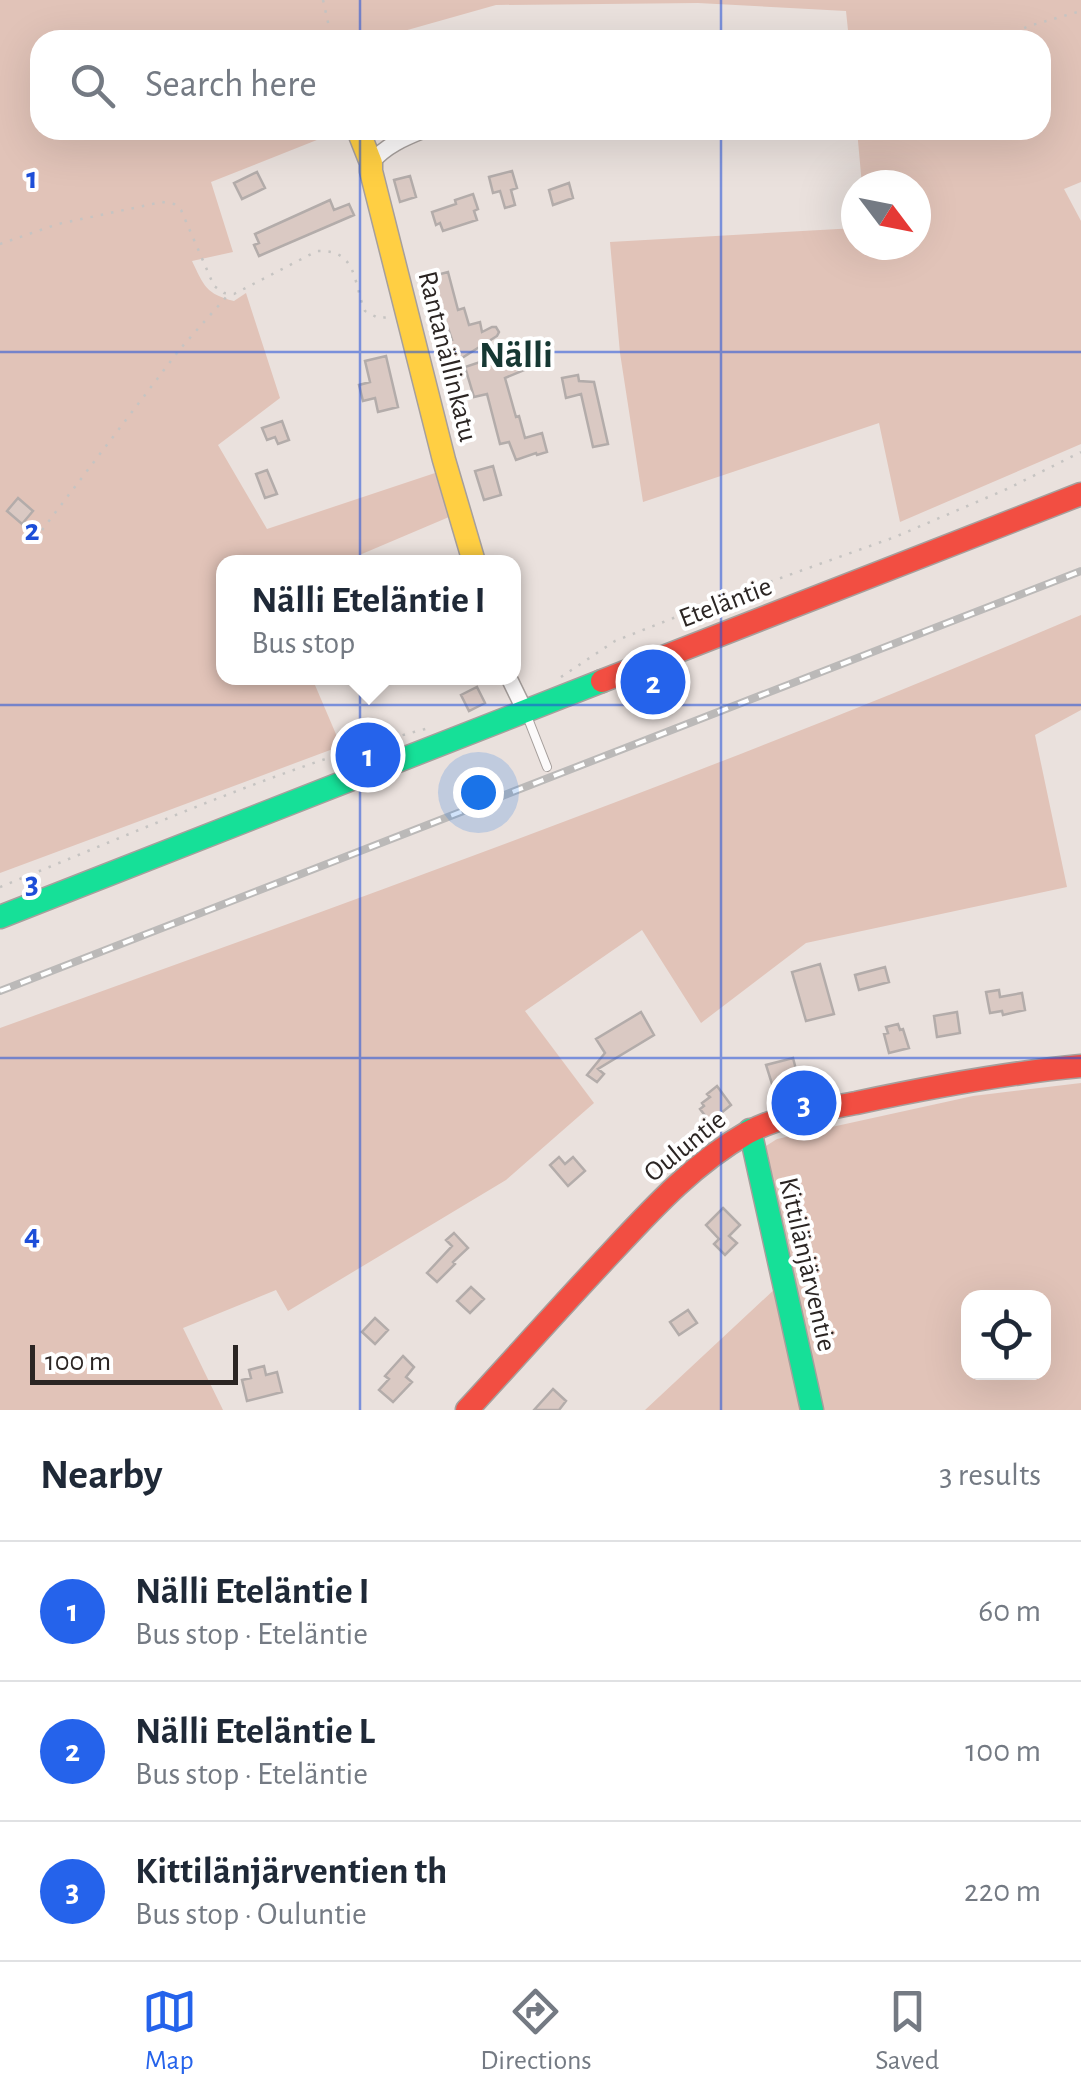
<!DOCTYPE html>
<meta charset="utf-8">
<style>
:root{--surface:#fff;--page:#f6f6f7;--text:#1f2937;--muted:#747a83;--line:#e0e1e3;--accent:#2563eb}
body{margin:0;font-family:"Alegreya Sans",sans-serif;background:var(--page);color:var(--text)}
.controls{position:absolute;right:30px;bottom:30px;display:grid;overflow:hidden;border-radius:20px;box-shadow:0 10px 40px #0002}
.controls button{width:90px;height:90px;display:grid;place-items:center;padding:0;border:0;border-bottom:2px solid var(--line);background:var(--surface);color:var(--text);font:50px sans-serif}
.compass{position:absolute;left:841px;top:170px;width:90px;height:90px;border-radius:50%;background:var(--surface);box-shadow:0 10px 40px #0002;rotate:122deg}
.scale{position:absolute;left:30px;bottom:25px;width:208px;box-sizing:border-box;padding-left:10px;border:5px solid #2b2523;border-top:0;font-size:28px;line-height:35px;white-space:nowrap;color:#2b2523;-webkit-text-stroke:8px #fff;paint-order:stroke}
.you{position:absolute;left:478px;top:792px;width:35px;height:35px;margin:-25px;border:8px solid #fff;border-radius:50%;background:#1a73e8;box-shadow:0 0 0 15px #1a73e833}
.badge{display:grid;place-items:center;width:65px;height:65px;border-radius:50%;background:var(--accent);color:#fff;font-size:32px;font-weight:700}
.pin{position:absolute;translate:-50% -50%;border:5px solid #fff;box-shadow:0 2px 10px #0006}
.popup{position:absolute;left:216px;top:555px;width:305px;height:130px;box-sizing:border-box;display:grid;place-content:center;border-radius:20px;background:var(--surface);filter:drop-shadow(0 2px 8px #0005);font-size:32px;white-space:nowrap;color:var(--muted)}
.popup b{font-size:38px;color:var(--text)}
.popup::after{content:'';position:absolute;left:50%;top:100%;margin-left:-20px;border:20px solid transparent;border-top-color:var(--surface)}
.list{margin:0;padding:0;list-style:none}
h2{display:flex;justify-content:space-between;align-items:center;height:130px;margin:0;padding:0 40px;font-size:42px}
h2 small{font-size:32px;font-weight:400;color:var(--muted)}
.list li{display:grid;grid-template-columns:65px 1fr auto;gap:30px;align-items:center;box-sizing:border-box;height:140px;padding:0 40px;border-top:2px solid var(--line)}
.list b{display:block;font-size:38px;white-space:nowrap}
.list p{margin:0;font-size:32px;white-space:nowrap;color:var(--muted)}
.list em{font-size:32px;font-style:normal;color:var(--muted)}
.icon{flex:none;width:55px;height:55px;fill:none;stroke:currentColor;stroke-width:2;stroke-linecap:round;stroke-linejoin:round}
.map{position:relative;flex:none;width:1081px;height:1410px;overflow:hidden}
.search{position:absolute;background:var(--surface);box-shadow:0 10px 40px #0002;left:30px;right:30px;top:30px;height:110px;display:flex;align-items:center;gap:25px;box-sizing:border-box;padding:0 35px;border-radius:30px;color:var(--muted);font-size:38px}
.sheet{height:550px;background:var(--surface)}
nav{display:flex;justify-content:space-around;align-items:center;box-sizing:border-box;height:140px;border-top:2px solid var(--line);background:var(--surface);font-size:28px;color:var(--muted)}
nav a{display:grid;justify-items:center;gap:5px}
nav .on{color:var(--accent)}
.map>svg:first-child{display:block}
</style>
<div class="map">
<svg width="1081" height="1410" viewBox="0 0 1081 1410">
<rect width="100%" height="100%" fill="#eae1dd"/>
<path fill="#e1c3b8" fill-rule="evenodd" d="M 0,0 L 1081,0 L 1081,182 L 1064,189 L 1081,221 L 1081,444 L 900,522 L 879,423 L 643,502 L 620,353 L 610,242 L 856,228 L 856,245 L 916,245 L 916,185 L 862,185 L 857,130 L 1041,130 L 1041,40 L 849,40 L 846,11 L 698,3 L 496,5 L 372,40 L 40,40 L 40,130 L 342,130 L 211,182 L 233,252 L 192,261 C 204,286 206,294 234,301 L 246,293 L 280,398 L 218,445 L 267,529 L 435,473 L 449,517 L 343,562 L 223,562 L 223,678 L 312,678 L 341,746 L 0,873 Z
M 1081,615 L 1081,710 L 1035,735 L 1067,887 L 806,943 L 701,1023 L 642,930 L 525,1011 L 594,1103 L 506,1180 L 288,1311 L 276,1290 L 183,1328 L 223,1410 L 0,1410 L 0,1028 C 363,897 726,767 1081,615 Z
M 1081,1083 L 1081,1410 L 645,1410 L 793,1272 L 766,1146 L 777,1139 L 973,1096 ZM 968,1298 L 1044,1298 L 1044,1372 L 968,1372 Z"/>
<path fill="#dac9c3" stroke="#b3acaa" stroke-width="2.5" d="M 512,171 L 517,188 L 511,190 L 515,205 L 505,208 L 500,191 L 493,193 L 489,177 Z
M 257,172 L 265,188 L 242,199 L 234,183 Z
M 410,176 L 416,197 L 400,202 L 394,180 Z
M 569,183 L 573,198 L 553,205 L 549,190 Z
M 473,194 L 478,209 L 474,211 L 477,220 L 443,231 L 440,223 L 436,225 L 432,212 L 456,204 L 455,200 Z
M 330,200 L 334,210 L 349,204 L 354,215 L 259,256 L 254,245 L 259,243 L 255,234 Z
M 448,272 L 458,310 L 464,308 L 469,325 L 480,322 L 482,332 L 492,327 L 496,327 L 499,332 L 497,336 L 457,361 L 444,365 L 438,344 L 452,340 L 441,307 L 438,308 L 429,277 Z
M 386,356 L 398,407 L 378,412 L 375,398 L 363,401 L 359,385 L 370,382 L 365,361 Z
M 498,356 L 502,367 L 525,358 L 529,368 L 505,378 L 516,417 L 519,416 L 525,438 L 542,433 L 547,452 L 537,455 L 536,453 L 516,460 L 509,442 L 500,444 L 487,394 L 474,397 L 465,367 Z
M 578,375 L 579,381 L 594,382 L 608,444 L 593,447 L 581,394 L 566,398 L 562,378 Z
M 282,421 L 289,440 L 278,444 L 275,437 L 267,440 L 262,428 Z
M 493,466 L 501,495 L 484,500 L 475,471 Z
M 267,470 L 277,494 L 265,498 L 256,474 Z
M 18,498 L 33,511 L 22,524 L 7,511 Z
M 477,687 L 485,703 L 469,711 L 461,695 Z
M 820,964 L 834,1014 L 806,1021 L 792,972 Z
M 885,967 L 889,982 L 859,990 L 855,975 Z
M 999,990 L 1000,997 L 1022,993 L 1025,1010 L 1003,1015 L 1002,1011 L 990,1013 L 986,992 Z
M 641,1012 L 654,1035 L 598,1069 L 604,1074 L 597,1082 L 587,1075 L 605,1053 L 596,1039 Z
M 957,1012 L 960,1033 L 937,1037 L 934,1016 Z
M 898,1024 L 900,1030 L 903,1029 L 909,1048 L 889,1053 L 884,1034 L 888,1033 L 886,1027 Z
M 793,1058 L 798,1077 L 772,1084 L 766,1065 Z
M 717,1086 L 731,1105 L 710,1122 L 700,1109 L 704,1106 L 702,1103 L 710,1097 L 707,1094 Z
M 559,1157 L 565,1164 L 573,1157 L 585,1171 L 568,1186 L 550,1165 Z
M 723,1208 L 740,1225 L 729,1236 L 737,1243 L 725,1255 L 714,1244 L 719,1239 L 706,1225 Z
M 454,1233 L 468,1248 L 453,1262 L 455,1264 L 437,1282 L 427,1273 L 452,1246 L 446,1240 Z
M 471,1287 L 484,1299 L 470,1313 L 457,1301 Z
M 688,1310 L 697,1323 L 679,1335 L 670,1322 Z
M 375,1318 L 388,1330 L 375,1344 L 362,1332 Z
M 403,1356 L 414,1367 L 406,1377 L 412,1382 L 393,1402 L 379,1390 L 389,1379 L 385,1376 Z
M 264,1366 L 266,1375 L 277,1372 L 282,1392 L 247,1401 L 242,1380 L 251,1378 L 249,1370 Z
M 553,1389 L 566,1401 L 559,1410 L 534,1410 Z"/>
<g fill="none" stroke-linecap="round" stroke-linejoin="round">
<defs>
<path id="lane" d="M 527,716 L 547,767"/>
<path id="street" d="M 532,130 L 545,130
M 371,163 C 385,146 404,138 424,130
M 509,678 L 525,711"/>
<path id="fast" d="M 0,917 L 602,681
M 750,1130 L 812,1410"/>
<path id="slow" d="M 358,130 L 371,163 L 371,171 L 444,460 L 474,562"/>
<path id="jam" d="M 602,681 L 1081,494
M 467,1410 C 515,1358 562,1305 611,1253 C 652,1209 694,1163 747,1133 C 780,1115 819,1110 856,1103 C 931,1087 1005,1073 1081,1066"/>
</defs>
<use href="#lane" stroke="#a69f9c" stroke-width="10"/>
<use href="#street" stroke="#a69f9c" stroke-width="18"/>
<use href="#fast" stroke="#a69f9c" stroke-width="25"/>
<use href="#slow" stroke="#a69f9c" stroke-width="25"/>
<use href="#jam" stroke="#a69f9c" stroke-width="25"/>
<path stroke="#c6c4c2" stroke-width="2.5" stroke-dasharray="2.5 8" stroke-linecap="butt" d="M 323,0 L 332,40
M 995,40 L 1029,26 L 1081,11
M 0,244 L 58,224 L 162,202 L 174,204 L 181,210 L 214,286 L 224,293 L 234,294 L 317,251 C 358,249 353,283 365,311 L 378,318 L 391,317
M 42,530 L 180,349 L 228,295
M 561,677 L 615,641 L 722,599 L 895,537 L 1007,489 L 1081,452
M 0,887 C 142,830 284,765 433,727"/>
<use href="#lane" stroke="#fcfafa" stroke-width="8"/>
<use href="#street" stroke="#fcfafa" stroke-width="15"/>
<use href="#fast" stroke="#16e098" stroke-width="22"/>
<use href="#slow" stroke="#ffcf43" stroke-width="22"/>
<use href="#jam" stroke="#f24e42" stroke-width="22"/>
<defs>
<path id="rail" d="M 0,991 L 1081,571"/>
</defs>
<use href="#rail" stroke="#bbb9b8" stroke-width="8"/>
<use href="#rail" stroke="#fff" stroke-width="4" stroke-dasharray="11" stroke-linecap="butt"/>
</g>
<path fill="none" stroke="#1d4ed8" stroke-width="2.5" stroke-opacity="0.55" d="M 360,0 L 360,40M 721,0 L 721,40M 360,130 L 360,1410M 721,130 L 721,1410M 0,352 L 1081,352M 0,705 L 1081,705M 0,1058 L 1081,1058"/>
<g text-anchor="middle" stroke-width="8" stroke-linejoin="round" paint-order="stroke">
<g font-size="28" fill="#2b2523" stroke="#fff">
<text transform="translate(449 356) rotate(76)" y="10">Rantanällinkatu</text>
<text transform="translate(725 601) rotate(-21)" y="10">Eteläntie</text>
<text transform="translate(684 1145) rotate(-39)" y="10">Ouluntie</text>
<text transform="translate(809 1264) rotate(77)" y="10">Kittilänjärventie</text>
</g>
<g font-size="38" font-weight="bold" fill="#163833" stroke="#fff">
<text x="516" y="367">Nälli</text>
</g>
</g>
<g font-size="32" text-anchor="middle" font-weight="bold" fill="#1d4ed8" stroke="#fff" stroke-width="8" stroke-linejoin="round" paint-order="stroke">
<text x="32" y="188">1</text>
<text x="32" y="540">2</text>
<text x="32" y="893">3</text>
<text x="32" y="1245">4</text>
</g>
</svg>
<div class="controls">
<button><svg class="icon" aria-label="locate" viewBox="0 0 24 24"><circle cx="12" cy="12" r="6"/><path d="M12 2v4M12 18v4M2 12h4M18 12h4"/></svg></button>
</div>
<svg class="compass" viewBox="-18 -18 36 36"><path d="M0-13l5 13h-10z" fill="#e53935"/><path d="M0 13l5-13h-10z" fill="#747a83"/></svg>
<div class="scale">100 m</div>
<div class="you"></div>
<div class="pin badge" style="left:368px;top:755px">1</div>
<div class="popup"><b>Nälli Eteläntie I</b>Bus stop</div>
<div class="pin badge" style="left:653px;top:682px">2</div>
<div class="pin badge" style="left:804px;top:1103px">3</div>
<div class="search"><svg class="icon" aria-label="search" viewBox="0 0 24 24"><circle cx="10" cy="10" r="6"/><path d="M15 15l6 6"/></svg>Search here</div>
</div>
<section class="sheet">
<h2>Nearby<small>3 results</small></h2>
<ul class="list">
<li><span class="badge">1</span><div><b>Nälli Eteläntie I</b><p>Bus stop · Eteläntie</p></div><em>60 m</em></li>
<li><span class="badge">2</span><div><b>Nälli Eteläntie L</b><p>Bus stop · Eteläntie</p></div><em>100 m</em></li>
<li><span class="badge">3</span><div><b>Kittilänjärventien th</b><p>Bus stop · Ouluntie</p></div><em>220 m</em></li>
</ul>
</section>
<nav>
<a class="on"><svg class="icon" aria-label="map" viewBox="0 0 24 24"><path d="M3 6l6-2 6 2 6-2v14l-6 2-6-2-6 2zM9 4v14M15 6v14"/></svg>Map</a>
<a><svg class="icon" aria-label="directions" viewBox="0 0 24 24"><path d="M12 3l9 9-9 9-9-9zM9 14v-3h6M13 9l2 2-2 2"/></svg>Directions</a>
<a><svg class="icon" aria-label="saved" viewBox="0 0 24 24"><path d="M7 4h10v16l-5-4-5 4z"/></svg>Saved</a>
</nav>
